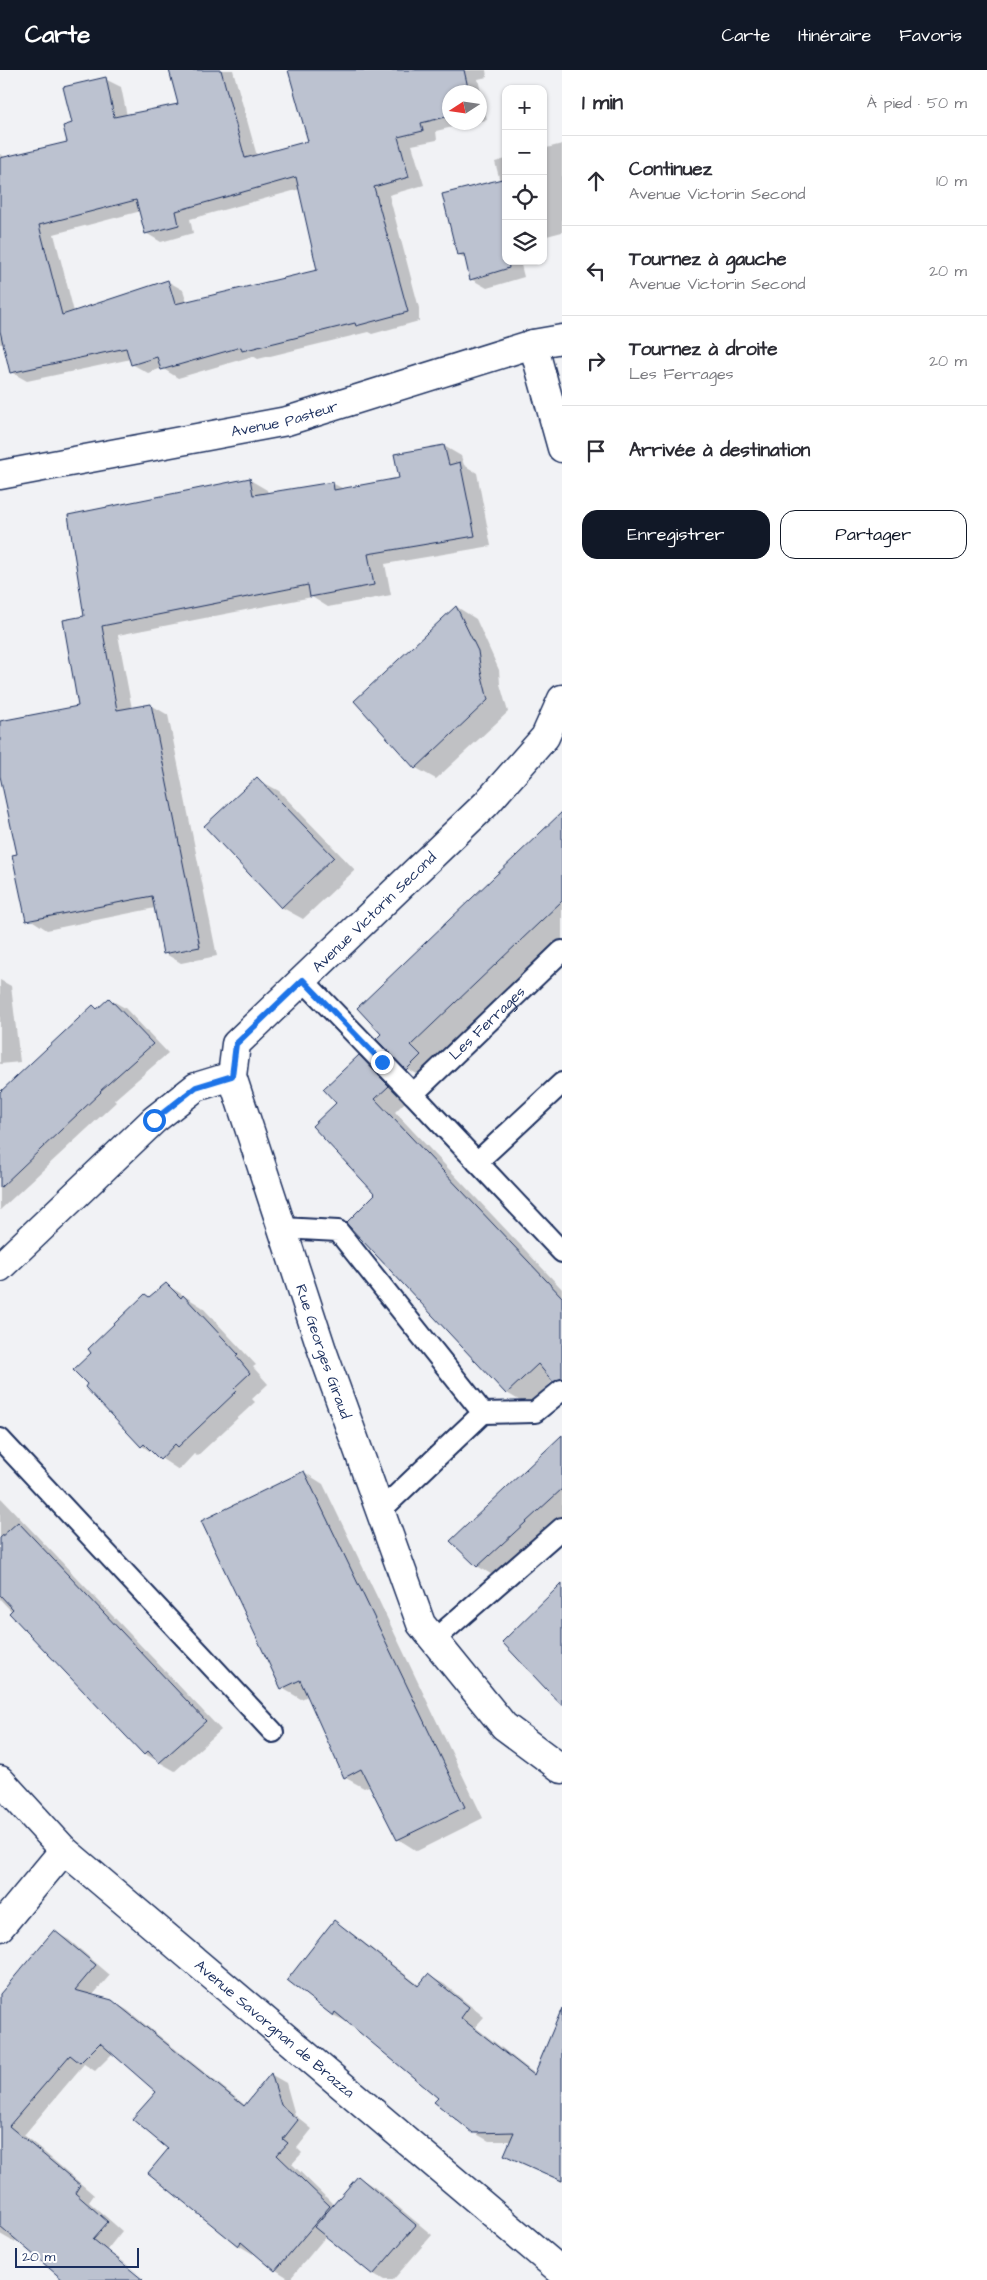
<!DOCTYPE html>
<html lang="fr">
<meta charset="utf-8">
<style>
:root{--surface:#fff;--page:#f7f7f7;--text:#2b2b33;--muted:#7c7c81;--line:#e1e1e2;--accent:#111827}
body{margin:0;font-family:"Architects Daughter",sans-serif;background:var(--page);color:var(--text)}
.controls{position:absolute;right:15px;top:15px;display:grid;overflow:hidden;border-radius:10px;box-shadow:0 1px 4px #0004}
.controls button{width:45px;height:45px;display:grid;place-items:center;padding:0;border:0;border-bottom:1px solid var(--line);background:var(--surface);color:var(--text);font:25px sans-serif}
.compass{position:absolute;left:442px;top:15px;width:45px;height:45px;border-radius:50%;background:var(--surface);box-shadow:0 1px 4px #0004;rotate:258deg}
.scale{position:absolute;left:15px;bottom:12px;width:124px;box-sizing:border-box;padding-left:5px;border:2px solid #1b2f5e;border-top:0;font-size:14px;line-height:18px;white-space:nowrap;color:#1b2f5e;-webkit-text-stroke:4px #fff;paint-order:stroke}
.stop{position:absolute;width:15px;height:15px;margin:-11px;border:4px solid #1a73e8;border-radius:50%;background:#fff}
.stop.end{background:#1a73e8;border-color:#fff;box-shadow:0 1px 5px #0008}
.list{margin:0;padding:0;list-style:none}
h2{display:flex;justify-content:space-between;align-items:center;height:65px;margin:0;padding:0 20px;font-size:21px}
h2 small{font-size:16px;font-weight:400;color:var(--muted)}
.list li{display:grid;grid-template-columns:32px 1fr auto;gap:15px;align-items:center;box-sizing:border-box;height:90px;padding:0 20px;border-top:1px solid var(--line)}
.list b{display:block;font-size:19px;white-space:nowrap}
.list p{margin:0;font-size:16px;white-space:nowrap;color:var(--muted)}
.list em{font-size:16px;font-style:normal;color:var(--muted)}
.actions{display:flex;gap:10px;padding:15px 20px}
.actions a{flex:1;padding:11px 0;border:1px solid var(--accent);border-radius:15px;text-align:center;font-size:18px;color:var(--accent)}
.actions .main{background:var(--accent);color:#fff}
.icon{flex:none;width:28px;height:28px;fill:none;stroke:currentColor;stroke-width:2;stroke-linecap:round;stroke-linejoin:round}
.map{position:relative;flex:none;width:562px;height:2210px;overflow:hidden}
header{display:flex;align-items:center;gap:30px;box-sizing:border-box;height:70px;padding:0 25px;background:var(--accent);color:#fff}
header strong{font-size:24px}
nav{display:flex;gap:28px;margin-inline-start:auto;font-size:18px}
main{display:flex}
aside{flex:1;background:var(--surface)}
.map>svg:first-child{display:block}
</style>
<header>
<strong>Carte</strong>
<nav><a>Carte</a><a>Itinéraire</a><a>Favoris</a></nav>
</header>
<main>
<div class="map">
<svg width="562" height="2210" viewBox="0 0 562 2210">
<rect width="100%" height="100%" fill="#f1f2f5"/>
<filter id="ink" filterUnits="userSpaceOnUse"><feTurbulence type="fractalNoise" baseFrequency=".02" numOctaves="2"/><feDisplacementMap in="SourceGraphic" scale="10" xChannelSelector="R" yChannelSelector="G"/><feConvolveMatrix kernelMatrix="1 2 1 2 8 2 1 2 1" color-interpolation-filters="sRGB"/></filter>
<g filter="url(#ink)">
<path fill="#0003" fill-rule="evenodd" d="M 170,0 L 233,0 L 257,86 L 309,72 L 290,0 L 486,0 L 487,7 L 478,9 L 487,50 L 480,51 L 480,22 L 450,22 L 450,52 L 474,52 L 436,61 L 437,70 L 412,75 L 424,115 L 389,125 L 419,238 L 419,251 L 372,264 L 368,262 L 258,289 L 253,286 L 178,308 L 162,298 L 148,303 L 132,294 L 131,289 L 27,311 L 11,302 L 4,273 L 0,274 L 0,84 L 6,88 L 68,73 L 73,54 L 105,9 L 121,17 L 127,46 L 179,35 ZM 300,119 L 319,201 L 187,232 L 183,220 L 167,211 L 74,242 L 54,164 L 141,141 L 146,163 L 161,172 L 193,163 L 190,149 Z
M 562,74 L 562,162 L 543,167 L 543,79 Z
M 506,89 L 506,191 L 520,191 L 524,207 L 487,218 L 471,209 L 466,189 L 458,184 L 500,111 L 495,92 Z
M 444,376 L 461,386 L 464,395 L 477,403 L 491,476 L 385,494 L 391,525 L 328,537 L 312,527 L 118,565 L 132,639 L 151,635 L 168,645 L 217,886 L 181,893 L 164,883 L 155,838 L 47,860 L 30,849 L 0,700 L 0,653 L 79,637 L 85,547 L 250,410 L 267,420 L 268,424 L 332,413 L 344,419 L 400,409 Z
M 457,537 L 476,549 L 499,600 L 500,614 L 508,642 L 436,709 L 416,698 Z
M 257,709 L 279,721 L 355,800 L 303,849 L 281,837 Z
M 562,744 L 562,870 L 436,990 L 432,1013 L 407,999 L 378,969 Z
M 0,910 L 11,916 L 20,992 L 0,994 Z
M 109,929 L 125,938 L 168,983 L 114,1030 L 116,1032 L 0,1140 L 0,1024 L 93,937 L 98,939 Z
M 359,986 L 379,998 L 409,1028 L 395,1042 L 562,1219 L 562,1315 L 554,1310 L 527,1335 L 507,1323 L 348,1153 L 377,1124 L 337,1033 Z
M 167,1215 L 202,1237 L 256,1295 L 253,1297 L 268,1314 L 252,1329 L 255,1332 L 197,1386 L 194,1384 L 179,1400 L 142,1376 L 87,1317 L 150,1228 Z
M 562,1367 L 562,1449 L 498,1508 L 477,1496 Z
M 304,1402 L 323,1414 L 483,1748 L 417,1781 L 398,1769 L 371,1715 L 364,1718 L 344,1707 L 308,1626 L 301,1629 L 282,1618 Z
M 0,1427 L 221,1660 L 175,1701 L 145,1684 L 0,1529 Z
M 334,1852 L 349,1861 L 420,1916 L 429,1906 L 444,1914 L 484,1947 L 475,1957 L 535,2004 L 562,1968 L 562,2112 L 506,2084 L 511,2071 L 489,2071 L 473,2062 L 440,2028 L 349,1953 L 333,1945 Z
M 54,1861 L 69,1870 L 110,1905 L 92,1926 L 111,1931 L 127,1940 L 246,2036 L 272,2005 L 286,2013 L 295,2045 L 312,2059 L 297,2078 L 302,2083 L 292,2094 L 334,2135 L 358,2107 L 374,2117 L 432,2165 L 393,2210 L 384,2210 L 374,2204 L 327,2165 L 290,2209 L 276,2200 L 254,2182 L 253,2184 L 238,2175 L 170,2079 L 158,2022 L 113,1983 L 95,2001 L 84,1994 L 24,2065 L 94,2125 L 89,2132 L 122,2161 L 106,2181 L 120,2189 L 146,2210 L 119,2189 L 119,2192 L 141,2210 L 67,2210 L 17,2169 L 14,2172 L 0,2164 L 0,1925 Z"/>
<path fill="#bcc2d0" stroke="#1b2f5e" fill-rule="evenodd" d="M 169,0 L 221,0 L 245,88 L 308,71 L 288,0 L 464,0 L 469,22 L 450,22 L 450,46 L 421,53 L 423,61 L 398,67 L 409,107 L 374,117 L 408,242 L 356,256 L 355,253 L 242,281 L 241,277 L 161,300 L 157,287 L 131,295 L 126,278 L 10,303 L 0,261 L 0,88 L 67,72 L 63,56 L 72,53 L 63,17 L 106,7 L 114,47 L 178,34 ZM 296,107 L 317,200 L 175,234 L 168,210 L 62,245 L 39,155 L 136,130 L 145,164 L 179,155 L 176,141 Z
M 506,108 L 506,191 L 508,191 L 509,198 L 470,210 L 464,184 L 457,185 L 442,124 Z
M 444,375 L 449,395 L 460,392 L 475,466 L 368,484 L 374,515 L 310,527 L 308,515 L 102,556 L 117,640 L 151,634 L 200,877 L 163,884 L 152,826 L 26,851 L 12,785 L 17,784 L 0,706 L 0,651 L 78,636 L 63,550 L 84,546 L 68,445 L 250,408 L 253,425 L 333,412 L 334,420 L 399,408 L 394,384 Z
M 456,536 L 478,581 L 481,602 L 488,630 L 415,699 L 354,631 Z
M 257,707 L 334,787 L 281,838 L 204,756 Z
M 562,742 L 562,831 L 411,975 L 421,985 L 406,1000 L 376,969 L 381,964 L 357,938 Z
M 109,928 L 153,974 L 100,1021 L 101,1022 L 0,1118 L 0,1022 L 93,935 L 97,939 Z
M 359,985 L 389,1016 L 375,1029 L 562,1227 L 562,1308 L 553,1312 L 538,1294 L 506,1324 L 346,1153 L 375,1124 L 312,1056 L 336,1033 L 323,1019 Z
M 166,1213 L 181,1228 L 183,1225 L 238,1284 L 236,1286 L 250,1303 L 234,1318 L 237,1321 L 178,1377 L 175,1374 L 160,1390 L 144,1374 L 141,1377 L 85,1317 L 87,1314 L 73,1300 L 91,1283 L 88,1279 L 145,1224 L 149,1227 Z
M 562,1365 L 562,1419 L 477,1497 L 450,1471 Z
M 304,1401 L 465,1737 L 397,1770 L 361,1699 L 344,1708 L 300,1610 L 281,1619 L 201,1451 Z
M 18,1452 L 206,1651 L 159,1693 L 148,1681 L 144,1685 L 9,1543 L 13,1539 L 0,1525 L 0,1468 Z
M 562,1513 L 562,1636 L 502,1572 Z
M 334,1850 L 418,1916 L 428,1904 L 469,1937 L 461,1948 L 534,2005 L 562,1938 L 562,2111 L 504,2085 L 514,2062 L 473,2063 L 434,2032 L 438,2028 L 335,1942 L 333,1946 L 287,1910 Z
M 54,1860 L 96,1895 L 75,1920 L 112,1930 L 244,2036 L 271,2003 L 281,2035 L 298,2050 L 283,2069 L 288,2073 L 277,2085 L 330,2136 L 275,2201 L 241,2172 L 238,2176 L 148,2103 L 168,2079 L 132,2049 L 156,2022 L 100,1973 L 80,1993 L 70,1985 L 9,2056 L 80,2115 L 75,2123 L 108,2152 L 93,2169 L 143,2210 L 63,2210 L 0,2156 L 0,1924 Z
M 358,2106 L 416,2155 L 373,2205 L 314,2157 Z"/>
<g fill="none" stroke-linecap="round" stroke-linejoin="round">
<defs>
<g id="service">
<path id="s1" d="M 303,910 L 413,1024 L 562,881"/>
<path d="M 413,1024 L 562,1182"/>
<path d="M 477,1092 L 562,1013"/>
<path d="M 282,1158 L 338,1161 L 483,1343 L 380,1441"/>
<path d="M 483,1343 L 535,1342 L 562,1320"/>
<path d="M 0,1369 L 273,1662"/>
<path d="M 434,1570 L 562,1458"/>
</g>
<g id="minor">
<path d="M 533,274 L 562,378"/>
<path id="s2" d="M 0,405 L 287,351 L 533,274 L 562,269"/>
<path id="s3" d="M 562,629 L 545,667 L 486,734 L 236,974 L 232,1006 L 322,1280 L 421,1554 L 504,1656 L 562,1699"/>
<path d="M 0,1197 L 154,1050 L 196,1017 L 232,1006"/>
<path id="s4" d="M 0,1710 L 64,1780 L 562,2202"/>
<path d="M 0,1857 L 64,1780"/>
</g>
</defs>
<use href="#service" stroke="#1b2f5e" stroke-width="24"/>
<use href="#minor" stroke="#1b2f5e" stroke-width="31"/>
<use href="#service" stroke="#fff" stroke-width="20"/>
<use href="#minor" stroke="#fff" stroke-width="28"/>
</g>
</g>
<g fill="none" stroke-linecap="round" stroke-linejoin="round" filter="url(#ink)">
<path stroke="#1a73e8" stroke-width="6" d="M 154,1050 L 196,1017 L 232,1006 L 236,974 L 303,910 L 382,992"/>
</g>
<g text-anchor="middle" stroke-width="4.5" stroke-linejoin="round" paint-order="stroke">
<g font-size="15" fill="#1b2f5e" stroke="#fff">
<text dy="5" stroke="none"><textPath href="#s2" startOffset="290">Avenue Pasteur</textPath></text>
<text transform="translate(374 842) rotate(-44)" y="5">Avenue Victorin Second</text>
<text dy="5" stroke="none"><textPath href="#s1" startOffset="261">Les Ferrages</textPath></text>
<text dy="5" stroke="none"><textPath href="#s3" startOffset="800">Rue Georges Giraud</textPath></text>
<text dy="5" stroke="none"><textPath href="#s4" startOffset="371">Avenue Savorgnan de Brazza</textPath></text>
</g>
</g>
</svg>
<div class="controls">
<button>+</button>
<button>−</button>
<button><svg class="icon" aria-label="locate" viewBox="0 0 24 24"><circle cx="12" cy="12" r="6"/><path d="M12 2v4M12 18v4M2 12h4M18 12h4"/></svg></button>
<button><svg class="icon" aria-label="layers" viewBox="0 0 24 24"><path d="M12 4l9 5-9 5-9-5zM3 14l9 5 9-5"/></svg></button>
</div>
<svg class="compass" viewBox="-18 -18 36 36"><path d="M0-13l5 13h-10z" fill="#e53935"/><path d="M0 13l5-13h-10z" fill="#7c7c81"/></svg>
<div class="scale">20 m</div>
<div class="stop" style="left:154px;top:1050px"></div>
<div class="stop end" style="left:382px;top:992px"></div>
</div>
<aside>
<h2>1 min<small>À pied · 50 m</small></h2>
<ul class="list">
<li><svg class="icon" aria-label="ahead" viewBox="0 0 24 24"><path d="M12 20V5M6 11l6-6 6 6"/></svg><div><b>Continuez</b><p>Avenue Victorin Second</p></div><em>10 m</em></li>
<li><svg class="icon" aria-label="left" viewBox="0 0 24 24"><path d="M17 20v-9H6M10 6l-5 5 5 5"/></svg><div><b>Tournez à gauche</b><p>Avenue Victorin Second</p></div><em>20 m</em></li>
<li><svg class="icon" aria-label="right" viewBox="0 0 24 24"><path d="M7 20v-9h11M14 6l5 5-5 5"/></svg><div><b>Tournez à droite</b><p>Les Ferrages</p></div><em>20 m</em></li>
<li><svg class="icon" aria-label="arrive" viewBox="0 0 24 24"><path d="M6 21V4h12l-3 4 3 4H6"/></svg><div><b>Arrivée à destination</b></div></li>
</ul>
<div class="actions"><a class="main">Enregistrer</a><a>Partager</a></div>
</aside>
</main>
